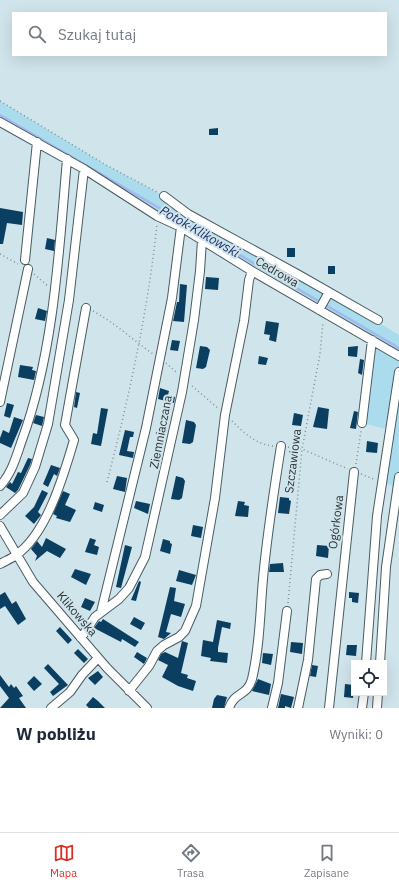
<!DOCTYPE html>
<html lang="pl">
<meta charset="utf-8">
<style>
:root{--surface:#fff;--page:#f2f2f3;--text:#1f2937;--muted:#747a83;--line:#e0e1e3;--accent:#d93025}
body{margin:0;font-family:"IBM Plex Sans",sans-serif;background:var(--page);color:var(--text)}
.controls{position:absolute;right:12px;bottom:12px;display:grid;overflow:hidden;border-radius:0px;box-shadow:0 4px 16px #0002}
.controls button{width:36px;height:36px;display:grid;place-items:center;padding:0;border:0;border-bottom:1px solid var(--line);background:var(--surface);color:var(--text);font:20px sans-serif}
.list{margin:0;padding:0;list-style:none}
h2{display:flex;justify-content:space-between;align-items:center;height:52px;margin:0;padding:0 16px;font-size:17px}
h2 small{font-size:13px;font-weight:400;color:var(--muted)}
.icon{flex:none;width:22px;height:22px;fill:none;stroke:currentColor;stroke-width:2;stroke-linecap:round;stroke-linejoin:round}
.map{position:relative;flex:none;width:399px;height:708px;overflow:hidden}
.search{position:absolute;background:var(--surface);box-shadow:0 4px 16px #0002;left:12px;right:12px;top:12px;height:44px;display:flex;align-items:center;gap:10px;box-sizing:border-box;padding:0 14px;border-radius:0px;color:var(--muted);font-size:15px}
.sheet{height:124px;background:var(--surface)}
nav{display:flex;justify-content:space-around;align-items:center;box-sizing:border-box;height:56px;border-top:1px solid var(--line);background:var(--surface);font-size:11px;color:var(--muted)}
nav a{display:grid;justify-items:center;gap:2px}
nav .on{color:var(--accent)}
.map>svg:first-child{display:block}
</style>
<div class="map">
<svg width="399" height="708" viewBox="0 0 399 708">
<rect width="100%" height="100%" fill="#d0e4eb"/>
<path fill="#aadced" d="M 0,101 L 106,165 L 164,196 L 196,218 L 329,292 L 399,335 L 399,477 L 397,488 L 383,482 L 390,430 L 362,423 L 372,340 L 0,122 Z"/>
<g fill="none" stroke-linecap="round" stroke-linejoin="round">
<path stroke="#a3b9ed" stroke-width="2.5" d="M 0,115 L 399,348"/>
</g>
<path fill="#0b3f61" d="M 218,128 L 218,135 L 209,135 L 209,129 Z
M 0,208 L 23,212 L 22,225 L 7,223 L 3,244 L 0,244 Z
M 47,238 L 55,240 L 54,251 L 45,249 Z
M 287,248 L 295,248 L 295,257 L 287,257 Z
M 328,266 L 335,266 L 335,274 L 328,274 Z
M 206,277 L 219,278 L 218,290 L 205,289 Z
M 180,284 L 187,285 L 184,322 L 173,321 L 177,302 L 179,302 Z
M 38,308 L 47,311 L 45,321 L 35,319 Z
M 266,321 L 279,323 L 276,342 L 269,340 L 270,335 L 264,334 Z
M 172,340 L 180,341 L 178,351 L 170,350 Z
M 200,346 L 207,347 L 210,350 L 206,367 L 203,369 L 196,368 Z
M 358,346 L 357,357 L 348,356 L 348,347 Z
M 259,356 L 268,358 L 266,365 L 258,364 Z
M 360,359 L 364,360 L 362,375 L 358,373 Z
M 20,365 L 33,367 L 32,370 L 36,371 L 34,380 L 18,377 Z
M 160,388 L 169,391 L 168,395 L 175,397 L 174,403 L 158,399 Z
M 76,392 L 80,393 L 77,408 L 74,407 Z
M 7,403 L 14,405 L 10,418 L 4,416 Z
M 318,407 L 329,409 L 327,429 L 313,427 Z
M 101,408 L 108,409 L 101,446 L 91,444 L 93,433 L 97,434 Z
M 354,411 L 358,412 L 356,429 L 350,428 Z
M 294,413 L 303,415 L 301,426 L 292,425 Z
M 36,415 L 44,417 L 42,426 L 33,423 Z
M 14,417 L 23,420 L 11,448 L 0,443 L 0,438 L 3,430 L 9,433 Z
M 186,420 L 194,422 L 196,425 L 193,442 L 190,444 L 182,443 Z
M 125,430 L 134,432 L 133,437 L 130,437 L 127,451 L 134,452 L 133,458 L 119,455 Z
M 367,441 L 378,443 L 377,453 L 366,452 Z
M 28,458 L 32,459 L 30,465 L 18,490 L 15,493 L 6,487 L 10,482 L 12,484 L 18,472 L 21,473 Z
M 51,465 L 60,468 L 57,476 L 54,474 L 48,487 L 43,484 Z
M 117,476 L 127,478 L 125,492 L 113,489 Z
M 176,476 L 183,478 L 185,481 L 182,498 L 179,500 L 171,499 Z
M 42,490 L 48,493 L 38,512 L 41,515 L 34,524 L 25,516 L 34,507 Z
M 63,491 L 70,494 L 65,505 L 76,510 L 70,522 L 56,518 L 57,516 L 53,514 Z
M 280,497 L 289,498 L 289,500 L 291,501 L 289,514 L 278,513 Z
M 136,501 L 150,504 L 148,514 L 134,508 Z
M 238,501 L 245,502 L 244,505 L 249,506 L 248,517 L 235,516 Z
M 95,502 L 104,505 L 102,512 L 93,509 Z
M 193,525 L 203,527 L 201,538 L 191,536 Z
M 46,538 L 66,549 L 60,558 L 47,551 L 35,561 L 37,556 L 31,549 L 37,541 L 42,547 Z
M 90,538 L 96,540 L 94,545 L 99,547 L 97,555 L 85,552 Z
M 163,539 L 170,541 L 170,543 L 172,544 L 170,554 L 160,551 Z
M 125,545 L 132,547 L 121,588 L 116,587 Z
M 317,545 L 329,546 L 328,558 L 316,556 Z
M 283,563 L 284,572 L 269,572 L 270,564 Z
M 75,569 L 91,574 L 86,585 L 71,577 Z
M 179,570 L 196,575 L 192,585 L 176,581 Z
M 139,581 L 141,582 L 136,601 L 131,600 Z
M 170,587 L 176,588 L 174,601 L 185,604 L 181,617 L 171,614 L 166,632 L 171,633 L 164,639 L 158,637 Z
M 5,592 L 12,604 L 16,601 L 26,619 L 18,625 L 5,606 L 0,609 L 0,595 Z
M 349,592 L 359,593 L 358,603 L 352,602 L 352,598 L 349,598 Z
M 85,598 L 95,602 L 90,611 L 81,607 Z
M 134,617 L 145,623 L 141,630 L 130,624 Z
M 103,619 L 139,642 L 135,647 L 122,639 L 121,642 L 94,628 L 99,621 L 101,622 Z
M 217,620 L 231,623 L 230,629 L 222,627 L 218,648 L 218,652 L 228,653 L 227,663 L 210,661 L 211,658 L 201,656 L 203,640 L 213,642 Z
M 60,627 L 72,640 L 68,644 L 56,631 Z
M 182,641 L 188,643 L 181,673 L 188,675 L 187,678 L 196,681 L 193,691 L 178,686 L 162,677 L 168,665 L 158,660 L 161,654 L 165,652 L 178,658 Z
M 291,642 L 303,643 L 302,654 L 290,652 Z
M 347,645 L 357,645 L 356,656 L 346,655 Z
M 78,649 L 88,659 L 84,663 L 74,653 Z
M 137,652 L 147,658 L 144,664 L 134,657 Z
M 263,653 L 273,654 L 271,665 L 262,663 Z
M 48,664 L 68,685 L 53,696 L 50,692 L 59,684 L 44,668 Z
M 312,665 L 318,666 L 316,677 L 310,676 Z
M 98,671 L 103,677 L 95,685 L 88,678 Z
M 0,675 L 9,687 L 11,684 L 14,688 L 16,686 L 23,696 L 19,698 L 26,708 L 0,708 L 9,698 L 0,686 Z
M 34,676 L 42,684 L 34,691 L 27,683 Z
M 258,679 L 271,684 L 269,695 L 252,691 Z
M 345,684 L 354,685 L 353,698 L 344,697 Z
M 281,694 L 294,697 L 291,708 L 285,706 L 285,708 L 278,708 Z
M 217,695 L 227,697 L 224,708 L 212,708 L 214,699 Z
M 93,697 L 98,701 L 105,708 L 89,708 L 86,705 Z"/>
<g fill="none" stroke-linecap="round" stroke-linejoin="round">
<defs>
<path id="minor" d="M 0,122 L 84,169 L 157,216 L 181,227 L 252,271 L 399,356
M 164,196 L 188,214 L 299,275 L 378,320
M 25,260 L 37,142
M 319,310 L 329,292
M 0,402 L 28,269
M 362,423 L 372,340
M 0,486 C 12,473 16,457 22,440 C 54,353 59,251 67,159
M 0,515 L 23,493 L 35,467 L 48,424 L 69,300 L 84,169
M 0,526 L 33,582 L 107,668 L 147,708
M 0,564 C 5,561 11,559 16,555 C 47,534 64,474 74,440 L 65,425 L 86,308
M 101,612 L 146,428 L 172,298 L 181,227
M 81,638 L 95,617 L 119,599 L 129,588 L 145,557 L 182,392 L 194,320 L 200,271 L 202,240
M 366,663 L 377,516 L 399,372
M 380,663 L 386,567 L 399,477
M 129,691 L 149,666 L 157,651 L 164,645 L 179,637 L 185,631 L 196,606 L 215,498 L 225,415 L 244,321 L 249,280 L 252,271
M 51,708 L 70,692 L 82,675 L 98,658
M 229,708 C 235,691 247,697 252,679 C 260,646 260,612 263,579 C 267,534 274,490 281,446
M 272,708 L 278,683 L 287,611
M 298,708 L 308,660 L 316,579 L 320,575 L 327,574
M 329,708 C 337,629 345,550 354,472
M 362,708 L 364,693
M 377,708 L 378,693"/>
</defs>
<use href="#minor" stroke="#495b61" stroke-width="10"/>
<path stroke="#818f94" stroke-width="1.5" stroke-dasharray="1 3" stroke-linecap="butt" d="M 0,101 L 106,165 L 157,192
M 0,254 L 18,264
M 34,274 L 48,286
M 93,311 C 115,323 133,340 153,354
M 166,363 L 177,373
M 192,386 L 219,409
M 232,421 C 244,433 257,445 274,446
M 288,447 L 302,449 L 348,469
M 356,464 L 361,431
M 361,474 L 376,480
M 107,482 C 129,397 148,311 157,224
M 288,603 L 302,449 L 320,354 L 323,322"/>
<use href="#minor" stroke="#fff" stroke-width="8"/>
</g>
<g text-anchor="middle" stroke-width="4" stroke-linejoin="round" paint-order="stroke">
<g font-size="12" fill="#2b3335" stroke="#d0e4eb">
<text transform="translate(277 272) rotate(30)" y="4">Cedrowa</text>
<text transform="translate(161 432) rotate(-79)" y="4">Ziemniaczana</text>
<text transform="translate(293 461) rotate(-83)" y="4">Szczawiowa</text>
<text transform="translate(336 522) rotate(-83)" y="4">Ogórkowa</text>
<text transform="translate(77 614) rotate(49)" y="4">Klikowska</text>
</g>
<g font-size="13" font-style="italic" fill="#192c69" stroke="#d0e4eb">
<text transform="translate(200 231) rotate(30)" y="5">Potok Klikowski</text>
</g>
</g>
</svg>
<div class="controls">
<button><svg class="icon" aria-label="locate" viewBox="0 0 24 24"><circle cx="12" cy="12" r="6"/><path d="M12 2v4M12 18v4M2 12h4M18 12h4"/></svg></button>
</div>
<div class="search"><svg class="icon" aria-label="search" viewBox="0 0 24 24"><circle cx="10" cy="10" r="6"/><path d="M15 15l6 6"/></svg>Szukaj tutaj</div>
</div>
<section class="sheet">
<h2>W pobliżu<small>Wyniki: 0</small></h2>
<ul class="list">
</ul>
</section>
<nav>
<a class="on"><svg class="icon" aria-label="map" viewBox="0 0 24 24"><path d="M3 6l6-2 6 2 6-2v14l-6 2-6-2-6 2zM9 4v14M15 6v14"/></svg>Mapa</a>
<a><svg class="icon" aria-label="directions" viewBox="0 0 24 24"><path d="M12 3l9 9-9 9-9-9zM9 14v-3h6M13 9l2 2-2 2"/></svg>Trasa</a>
<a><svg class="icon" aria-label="saved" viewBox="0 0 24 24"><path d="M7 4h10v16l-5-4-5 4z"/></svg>Zapisane</a>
</nav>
